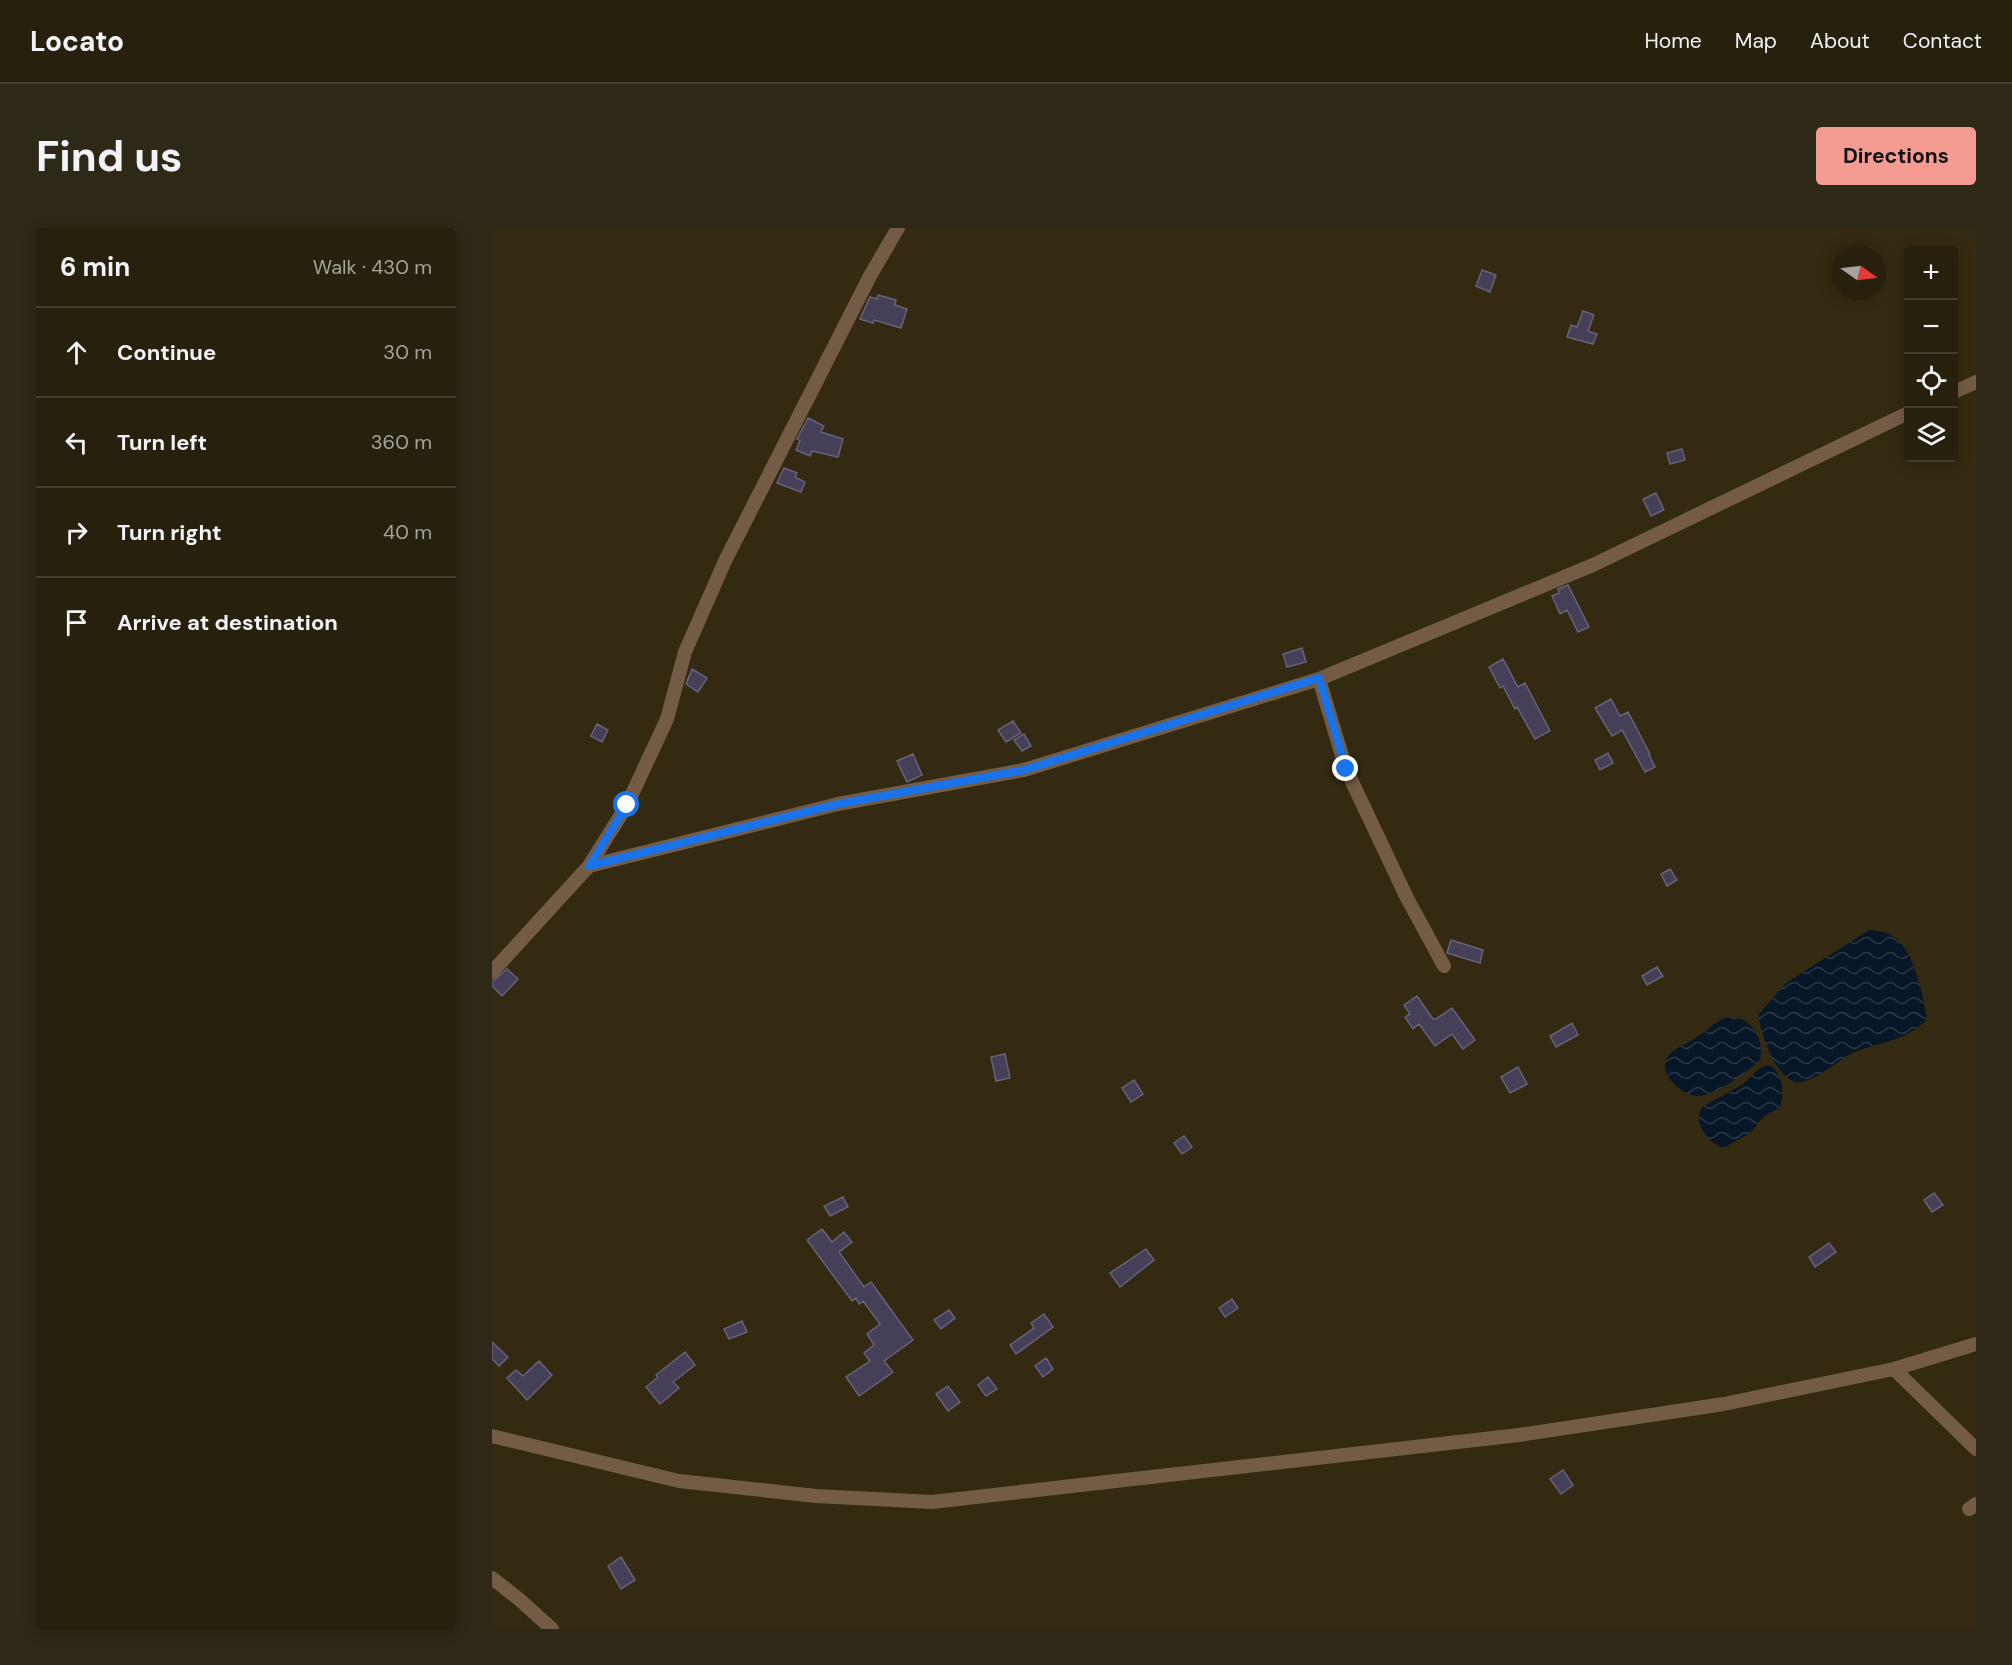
<!DOCTYPE html>
<meta charset="utf-8">
<style>
:root{--surface:#26200d;--page:#2e2816;--text:#f1f3f6;--muted:#a4a39d;--line:#423e2e;--accent:#f59c92}
body{margin:0;font-family:"DM Sans",sans-serif;background:var(--page);color:var(--text)}
.controls{position:absolute;right:18px;top:18px;display:grid;overflow:hidden;border-radius:6px;box-shadow:0 3px 15px #0003}
.controls button{width:54px;height:54px;display:grid;place-items:center;padding:0;border:0;border-bottom:2px solid var(--line);background:var(--surface);color:var(--text);font:30px sans-serif}
.compass{position:absolute;left:1340px;top:18px;width:54px;height:54px;border-radius:50%;background:var(--surface);box-shadow:0 3px 15px #0003;rotate:104deg}
.stop{position:absolute;width:18px;height:18px;margin:-14px;border:4px solid #1a73e8;border-radius:50%;background:#fff}
.stop.end{background:#1a73e8;border-color:#fff;box-shadow:0 2px 6px #0008}
.list{margin:0;padding:0;list-style:none}
h2{display:flex;justify-content:space-between;align-items:center;height:78px;margin:0;padding:0 24px;font-size:26px}
h2 small{font-size:20px;font-weight:400;color:var(--muted)}
.list li{display:grid;grid-template-columns:39px 1fr auto;gap:18px;align-items:center;box-sizing:border-box;height:90px;padding:0 24px;border-top:2px solid var(--line)}
.list b{display:block;font-size:22px;white-space:nowrap}
.list em{font-size:20px;font-style:normal;color:var(--muted)}
.icon{flex:none;width:33px;height:33px;fill:none;stroke:currentColor;stroke-width:2;stroke-linecap:round;stroke-linejoin:round}
.map{position:relative;flex:none;width:1484px;height:1401px;overflow:hidden;border-radius:6px}
header{display:flex;align-items:center;gap:36px;box-sizing:border-box;height:84px;padding:0 30px;background:var(--surface);border-bottom:2px solid var(--line)}
header strong{font-size:28px}
nav{display:flex;gap:33px;margin-inline-start:auto;font-size:21px}
.intro{display:flex;align-items:center;justify-content:space-between;box-sizing:border-box;height:144px;padding:0 36px}
h1{margin:0;font-size:42px}
.button{padding:15px 27px;border-radius:6px;background:var(--accent);color:#111;font-size:21px;font-weight:700}
main{display:flex;gap:36px;padding:0 36px}
aside{flex:1;background:var(--surface);border-radius:6px;box-shadow:0 3px 15px #0003}
.map>svg:first-child{display:block}
</style>
<header>
<strong>Locato</strong>
<nav><a>Home</a><a>Map</a><a>About</a><a>Contact</a></nav>
</header>
<div class="intro"><h1>Find us</h1><a class="button">Directions</a></div>
<main>
<aside>
<h2>6 min<small>Walk · 430 m</small></h2>
<ul class="list">
<li><svg class="icon" aria-label="ahead" viewBox="0 0 24 24"><path d="M12 20V5M6 11l6-6 6 6"/></svg><div><b>Continue</b></div><em>30 m</em></li>
<li><svg class="icon" aria-label="left" viewBox="0 0 24 24"><path d="M17 20v-9H6M10 6l-5 5 5 5"/></svg><div><b>Turn left</b></div><em>360 m</em></li>
<li><svg class="icon" aria-label="right" viewBox="0 0 24 24"><path d="M7 20v-9h11M14 6l5 5-5 5"/></svg><div><b>Turn right</b></div><em>40 m</em></li>
<li><svg class="icon" aria-label="arrive" viewBox="0 0 24 24"><path d="M6 21V4h12l-3 4 3 4H6"/></svg><div><b>Arrive at destination</b></div></li>
</ul>
</aside>
<div class="map">
<svg width="1484" height="1401" viewBox="0 0 1484 1401">
<defs>
<pattern id="water-waves" width="16" height="10" patternUnits="userSpaceOnUse" patternTransform="scale(1.5)"><rect width="16" height="10" fill="#071728"/><path d="M0 5q4-4 8 0t8 0" fill="none" stroke="#2b3946"/></pattern>
</defs>
<rect width="100%" height="100%" fill="#332a11"/>
<path fill="url(#water-waves)" d="M 1377,702 C 1384,703 1393,703 1399,707 C 1422,719 1431,767 1435,791 C 1416,813 1386,814 1360,825 C 1347,832 1317,858 1304,854 C 1282,848 1270,807 1266,787 L 1294,755 Z
M 1236,789 C 1241,790 1250,790 1255,794 C 1265,802 1273,821 1267,833 C 1255,844 1224,867 1208,868 C 1191,870 1161,843 1178,826 C 1185,819 1197,815 1205,809 C 1217,802 1222,793 1236,789 Z
M 1277,837 C 1292,845 1292,866 1288,880 L 1273,887 L 1261,902 L 1253,908 L 1231,920 C 1216,915 1200,894 1210,879 L 1251,856 L 1268,840 Z"/>
<path fill="#453f58" stroke="#67627c" stroke-width="1.5" d="M 990,42 L 1004,47 L 998,64 L 984,58 Z
M 386,67 L 404,72 L 403,77 L 415,81 L 409,100 L 382,92 L 381,95 L 368,91 L 378,69 L 385,71 Z
M 1091,83 L 1102,87 L 1096,103 L 1105,106 L 1101,116 L 1075,109 L 1079,97 L 1085,99 Z
M 316,190 L 332,198 L 329,204 L 351,211 L 346,229 L 320,223 L 318,228 L 304,222 L 308,213 L 305,211 Z
M 1190,221 L 1193,232 L 1178,236 L 1175,225 Z
M 292,240 L 305,245 L 303,249 L 313,254 L 309,264 L 285,255 Z
M 1164,265 L 1172,282 L 1159,288 L 1151,271 Z
M 1076,357 L 1097,399 L 1086,404 L 1075,382 L 1068,386 L 1060,368 L 1067,365 L 1066,361 Z
M 810,420 L 814,434 L 795,439 L 791,426 Z
M 1011,431 L 1026,459 L 1033,455 L 1058,503 L 1043,511 L 1025,479 L 1023,481 L 1011,458 L 1008,460 L 997,439 Z
M 200,441 L 215,450 L 206,464 L 194,456 Z
M 1119,471 L 1128,488 L 1136,484 L 1158,526 L 1157,527 L 1163,539 L 1153,544 L 1130,502 L 1120,508 L 1103,480 Z
M 521,493 L 529,505 L 514,514 L 506,502 Z
M 105,496 L 116,502 L 110,514 L 99,508 Z
M 532,506 L 539,518 L 530,523 L 522,512 Z
M 1116,525 L 1121,535 L 1108,542 L 1103,532 Z
M 421,526 L 430,547 L 415,554 L 405,533 Z
M 1178,641 L 1185,652 L 1175,658 L 1169,646 Z
M 959,712 L 991,722 L 988,735 L 955,725 Z
M 1165,739 L 1171,748 L 1155,757 L 1150,748 Z
M 15,741 L 26,751 L 10,768 L 0,758 L 0,754 Z
M 925,768 L 941,791 L 944,791 L 960,780 L 983,812 L 971,821 L 960,806 L 943,818 L 927,796 L 921,801 L 913,789 L 918,786 L 912,777 Z
M 1080,795 L 1086,807 L 1064,819 L 1058,808 Z
M 513,826 L 518,850 L 504,853 L 499,829 Z
M 1026,839 L 1035,856 L 1018,865 L 1009,849 Z
M 642,852 L 651,866 L 639,874 L 630,860 Z
M 692,908 L 700,919 L 690,926 L 682,915 Z
M 1442,965 L 1451,977 L 1440,984 L 1432,972 Z
M 351,969 L 356,979 L 338,988 L 332,978 Z
M 330,1001 L 340,1014 L 352,1004 L 360,1014 L 347,1024 L 372,1059 L 379,1054 L 421,1112 L 392,1133 L 401,1144 L 367,1168 L 354,1149 L 378,1133 L 372,1125 L 382,1117 L 375,1106 L 388,1096 L 371,1073 L 367,1076 L 364,1070 L 360,1073 L 315,1012 Z
M 1337,1015 L 1344,1024 L 1323,1039 L 1317,1029 Z
M 654,1021 L 662,1032 L 628,1059 L 618,1045 Z
M 740,1071 L 746,1080 L 733,1089 L 727,1080 Z
M 457,1082 L 463,1090 L 449,1101 L 442,1092 Z
M 552,1086 L 561,1099 L 524,1126 L 518,1117 L 542,1100 L 539,1095 Z
M 250,1093 L 255,1104 L 237,1111 L 232,1101 Z
M 0,1114 L 16,1129 L 7,1138 L 0,1131 Z
M 193,1124 L 203,1137 L 181,1154 L 187,1160 L 168,1176 L 154,1159 L 166,1149 L 164,1147 Z
M 554,1130 L 561,1141 L 551,1149 L 543,1138 Z
M 47,1133 L 60,1147 L 35,1172 L 15,1150 L 24,1142 L 31,1148 Z
M 496,1149 L 505,1161 L 494,1168 L 486,1157 Z
M 456,1158 L 468,1174 L 456,1183 L 444,1166 Z
M 1071,1242 L 1081,1257 L 1069,1266 L 1058,1251 Z
M 129,1329 L 143,1352 L 129,1361 L 116,1338 Z"/>
<g fill="none" stroke-linecap="round" stroke-linejoin="round">
<path stroke="#745b46" stroke-width="14" d="M 1462,164 L 1484,154
M 827,451 L 854,541 L 915,670 L 952,738
M 97,638 L 346,576 L 532,542 L 827,451 L 1101,337 L 1416,185
M 0,744 L 97,638 L 135,577 L 175,491 L 193,424 L 233,333 L 378,48 L 406,0
M 1402,1141 L 1484,1221
M 0,1208 L 187,1253 L 324,1268 L 440,1274 L 1027,1207 L 1232,1176 L 1402,1141 L 1484,1116
M 1477,1281 L 1484,1276
M 0,1350 L 28,1372 L 60,1401"/>
</g>
<g fill="none" stroke-linecap="round" stroke-linejoin="round">
<path stroke="#1a73e8" stroke-width="8" d="M 135,577 L 97,638 L 346,576 L 532,542 L 827,450 L 854,541"/>
</g>
</svg>
<div class="controls">
<button>+</button>
<button>−</button>
<button><svg class="icon" aria-label="locate" viewBox="0 0 24 24"><circle cx="12" cy="12" r="6"/><path d="M12 2v4M12 18v4M2 12h4M18 12h4"/></svg></button>
<button><svg class="icon" aria-label="layers" viewBox="0 0 24 24"><path d="M12 4l9 5-9 5-9-5zM3 14l9 5 9-5"/></svg></button>
</div>
<svg class="compass" viewBox="-18 -18 36 36"><path d="M0-13l5 13h-10z" fill="#e53935"/><path d="M0 13l5-13h-10z" fill="#a4a39d"/></svg>
<div class="stop" style="left:135px;top:577px"></div>
<div class="stop end" style="left:854px;top:541px"></div>
</div>
</main>
